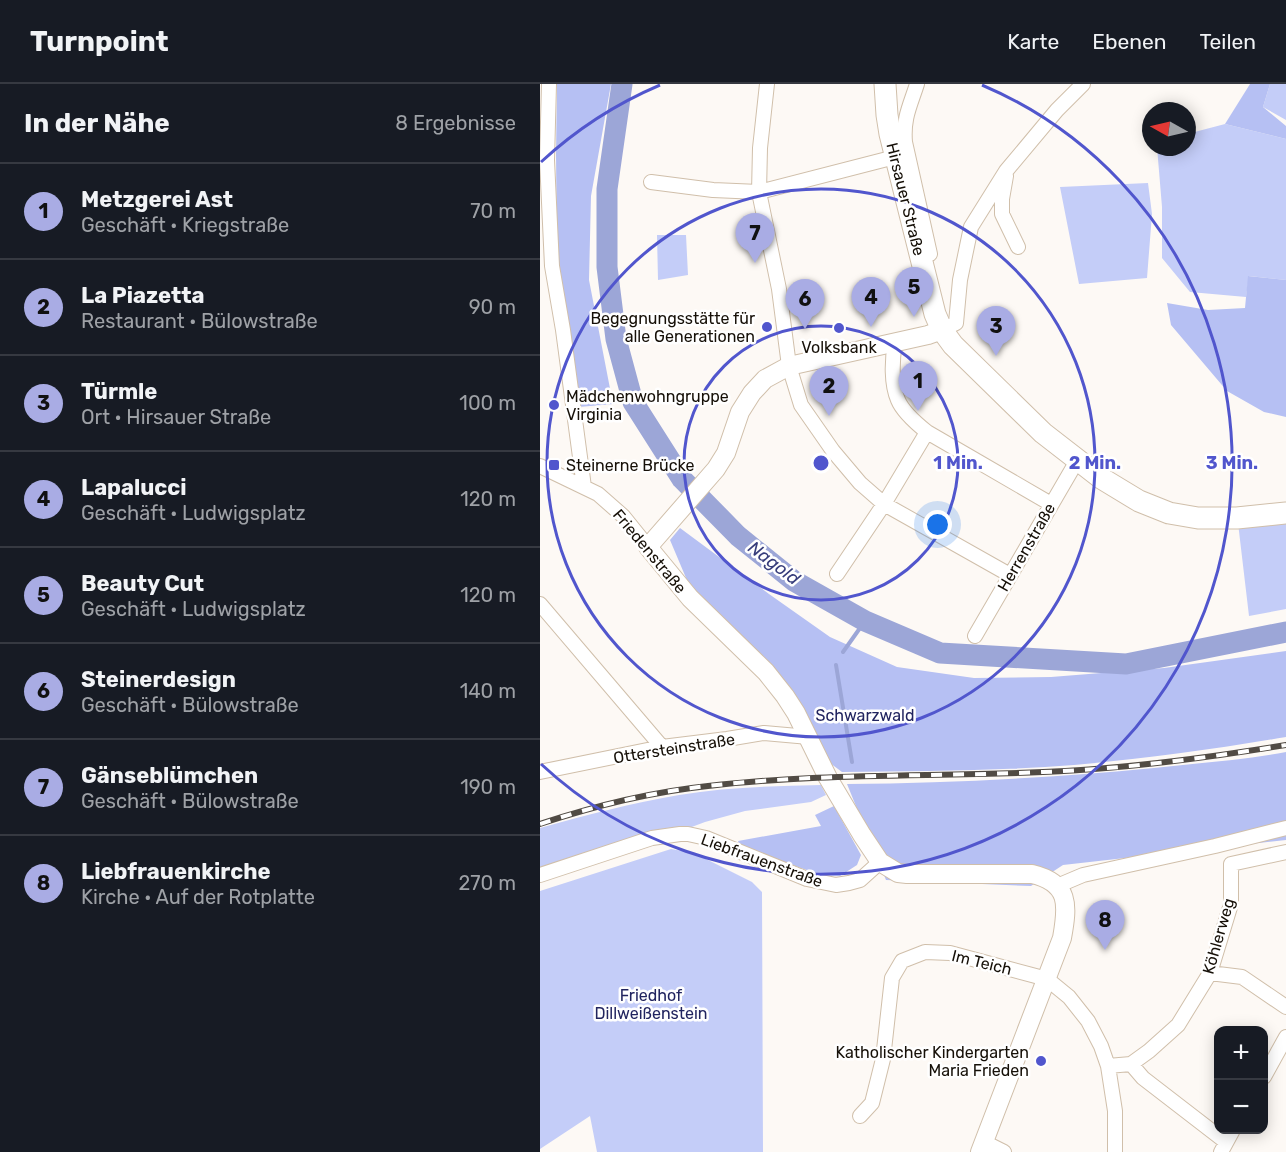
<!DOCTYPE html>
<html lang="de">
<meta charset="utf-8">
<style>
:root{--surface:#171b24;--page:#20242c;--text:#f1f3f6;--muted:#9ea1a6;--line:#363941;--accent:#a9ace4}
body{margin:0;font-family:Rubik,sans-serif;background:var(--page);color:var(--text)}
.controls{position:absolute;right:18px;bottom:18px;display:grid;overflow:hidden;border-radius:12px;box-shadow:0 3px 15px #0003}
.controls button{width:54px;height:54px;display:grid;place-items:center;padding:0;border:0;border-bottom:2px solid var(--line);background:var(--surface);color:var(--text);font:30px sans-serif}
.compass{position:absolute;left:602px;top:18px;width:54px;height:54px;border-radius:50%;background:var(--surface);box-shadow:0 3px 15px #0003;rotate:278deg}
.you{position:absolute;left:398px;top:441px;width:21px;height:21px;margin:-15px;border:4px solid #fff;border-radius:50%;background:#1a73e8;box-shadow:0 0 0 9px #1a73e833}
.badge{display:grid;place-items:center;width:39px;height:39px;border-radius:50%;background:var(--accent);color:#111;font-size:20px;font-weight:700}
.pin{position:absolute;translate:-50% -50px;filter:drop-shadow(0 2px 3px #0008)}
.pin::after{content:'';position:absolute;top:32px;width:21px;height:18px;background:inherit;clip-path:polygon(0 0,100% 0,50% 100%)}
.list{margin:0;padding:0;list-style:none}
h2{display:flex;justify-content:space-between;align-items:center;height:78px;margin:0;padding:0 24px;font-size:26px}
h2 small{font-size:20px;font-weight:400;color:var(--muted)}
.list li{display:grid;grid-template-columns:39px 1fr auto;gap:18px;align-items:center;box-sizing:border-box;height:96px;padding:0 24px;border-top:2px solid var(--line)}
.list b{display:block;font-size:22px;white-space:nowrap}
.list p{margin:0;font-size:20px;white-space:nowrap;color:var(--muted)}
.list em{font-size:20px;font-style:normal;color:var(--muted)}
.map{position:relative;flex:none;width:746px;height:1068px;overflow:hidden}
header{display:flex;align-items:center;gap:36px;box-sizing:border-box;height:84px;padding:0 30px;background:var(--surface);border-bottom:2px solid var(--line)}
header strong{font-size:28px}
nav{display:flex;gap:33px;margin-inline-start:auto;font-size:21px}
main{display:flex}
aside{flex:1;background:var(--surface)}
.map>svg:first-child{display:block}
</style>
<header>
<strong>Turnpoint</strong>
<nav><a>Karte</a><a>Ebenen</a><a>Teilen</a></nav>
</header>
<main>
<aside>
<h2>In der Nähe<small>8 Ergebnisse</small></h2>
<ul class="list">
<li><span class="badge">1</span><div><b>Metzgerei Ast</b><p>Geschäft · Kriegstraße</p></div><em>70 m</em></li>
<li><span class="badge">2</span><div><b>La Piazetta</b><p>Restaurant · Bülowstraße</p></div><em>90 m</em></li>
<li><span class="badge">3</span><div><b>Türmle</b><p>Ort · Hirsauer Straße</p></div><em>100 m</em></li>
<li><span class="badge">4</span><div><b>Lapalucci</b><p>Geschäft · Ludwigsplatz</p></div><em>120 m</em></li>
<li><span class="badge">5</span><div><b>Beauty Cut</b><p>Geschäft · Ludwigsplatz</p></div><em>120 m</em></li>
<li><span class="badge">6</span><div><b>Steinerdesign</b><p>Geschäft · Bülowstraße</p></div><em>140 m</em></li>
<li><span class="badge">7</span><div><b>Gänseblümchen</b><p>Geschäft · Bülowstraße</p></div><em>190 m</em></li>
<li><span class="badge">8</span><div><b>Liebfrauenkirche</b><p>Kirche · Auf der Rotplatte</p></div><em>270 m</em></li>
</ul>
</aside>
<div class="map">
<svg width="746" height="1068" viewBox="0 0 746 1068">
<rect width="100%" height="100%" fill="#fdf9f5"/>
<path fill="#c4cdf8" d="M 730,0 L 746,0 L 746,36 L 723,23 Z
M 685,40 L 746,55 L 746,196 L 709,192 L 706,213 L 650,208 L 622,174 L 622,123 L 617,63 L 647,63 L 647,50 Z
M 608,99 L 612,130 L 607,194 L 539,200 L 520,103 Z
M 117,151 L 146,151 L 148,191 L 118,196 Z
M 746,434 L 746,525 L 709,532 L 698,439 Z
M 281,701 L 286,711 L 271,718 L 205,727 L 165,738 L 109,759 L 0,796 L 0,744 C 46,731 92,719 139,711 C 186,703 233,702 281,701 Z
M 131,765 L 154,769 L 212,798 L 222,808 L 223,1068 L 57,1068 L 50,1032 L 0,1065 L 0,807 Z"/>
<path fill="#b6c0f3" d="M 17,0 L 71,0 L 51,112 L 49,196 L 73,320 L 39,323 L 17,174 L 16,70 Z
M 710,0 L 730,0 L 723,23 L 746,42 L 746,55 L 685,40 Z
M 708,192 L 746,196 L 746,333 L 724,328 L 687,307 L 631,241 L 627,219 L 668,226 L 705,224 Z
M 140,444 L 229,510 L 290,553 L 357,583 L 434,594 L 511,593 L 624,584 L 746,567 L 746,653 C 676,665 605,675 534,681 C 457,687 380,687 302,688 L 286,676 L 237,587 L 149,501 L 130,456 Z
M 746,668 L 746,756 L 523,781 L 491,802 L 346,796 L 307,700 C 411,699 511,694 614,684 C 658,679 702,676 746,668 Z
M 294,722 L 321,771 L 317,781 L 300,792 L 281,791 L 200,763 L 198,757 L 281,742 L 275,731 Z"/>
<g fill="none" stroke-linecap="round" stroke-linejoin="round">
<path stroke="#9ca6d7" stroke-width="4" d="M 303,568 L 325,537
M 296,581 L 312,678"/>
<path stroke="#9ca6d7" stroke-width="21" d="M 82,0 L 67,105 L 67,183 L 76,255 L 93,318 L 142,395 L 198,452 L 254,497 L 325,537 L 400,569 L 586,580 L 746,548"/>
<defs>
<path id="street" d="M 9,0 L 7,76 L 12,182 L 23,246 L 44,403
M 227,0 L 220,64 L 219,108 L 239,205 L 249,282 L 261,321 L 293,367 L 320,399 L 344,420 L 470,491
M 377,0 C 370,22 363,34 365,58 L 390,170
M 466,92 L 462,115 L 462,130 L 478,163
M 111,98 L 173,106 L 219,108 L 355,73
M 402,246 L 416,239 L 420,196 L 431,143 L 466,87 L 517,26 L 543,0
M 355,259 C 352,276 351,300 358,316 C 363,328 377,340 387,348 L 511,420
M 0,382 L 58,410 L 83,432 L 108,463
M 297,490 L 344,420 L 387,348
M 0,520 L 122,663
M 435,552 L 538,375
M 0,688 L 122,663 L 187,655 L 224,649 L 269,653
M 691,780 L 746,768
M 0,791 L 112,754 L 140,750 L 148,750 L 166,754 L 267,795 L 296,801 L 309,799 L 320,796 L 340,778
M 517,802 L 543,791 L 675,762 L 746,744
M 670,889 L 702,893 L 746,923
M 591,980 L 603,994 L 686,1058
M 568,982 L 591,980 L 609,967 L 638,941 L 670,889 L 691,820 L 691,780
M 724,993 L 746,953
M 320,1032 L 332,1019 L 343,975 L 352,894 L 362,877 L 385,868 L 410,869 L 507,895 L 529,913 L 548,937 L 561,962 L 568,982 L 575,1027 L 575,1068
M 444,1058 L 464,1068
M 681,1068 L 693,1046"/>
<path id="secondary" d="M 402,246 L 388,251 L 249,282 L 225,295 L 212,309 L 200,328 L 186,369 L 176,385 L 108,463 L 150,514 L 226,588 L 245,612 L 256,629 L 288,694 L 322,751 L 340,778 L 358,789 L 367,790 L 492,790 C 530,799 528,821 522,854 L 440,1068"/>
<path id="primary" d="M 345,0 L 347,31 L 350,50 L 395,230 L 402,246 L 413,261 L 503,349 L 561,394 L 599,417 L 629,429 L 658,434 L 697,434 L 746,429"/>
</defs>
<use href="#street" stroke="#d0bfaa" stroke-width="16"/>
<use href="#secondary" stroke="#d0bfaa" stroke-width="20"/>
<use href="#primary" stroke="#d0bfaa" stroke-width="23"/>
<use href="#street" stroke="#fff" stroke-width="14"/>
<use href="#secondary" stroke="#fff" stroke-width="18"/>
<use href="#primary" stroke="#fff" stroke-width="21"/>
<defs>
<path id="rail" d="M 0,740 C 54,722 111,708 168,702 C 279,689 391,693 503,688 C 584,685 666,674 746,661"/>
</defs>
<use href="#rail" stroke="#514b44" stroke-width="6"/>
<use href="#rail" stroke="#fff" stroke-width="4" stroke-dasharray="11" stroke-linecap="butt"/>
</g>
<g fill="none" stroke="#5156cd" stroke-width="3">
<circle cx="281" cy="379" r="137"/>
<circle cx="281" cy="379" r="274"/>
<path d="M1 78A411 411 0 0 1 120 1M442 1A411 411 0 1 1 1 680"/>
</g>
<g fill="#5156cd" stroke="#fff" stroke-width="2">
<circle cx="227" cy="243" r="6"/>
<circle cx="299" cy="244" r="6"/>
<circle cx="14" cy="321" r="6"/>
<rect x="8" y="375" width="12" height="12" rx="3"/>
<circle cx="501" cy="977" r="6"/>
</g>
<g text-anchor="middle" stroke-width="5" stroke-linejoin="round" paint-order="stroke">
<g font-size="16" fill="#161008" stroke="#fff">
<text transform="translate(366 115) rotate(76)" y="6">Hirsauer Straße</text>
<text transform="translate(486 463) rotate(-60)" y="6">Herrenstraße</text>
<text transform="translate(110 467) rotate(50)" y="6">Friedenstraße</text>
<text transform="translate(134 664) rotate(-9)" y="6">Ottersteinstraße</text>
<text transform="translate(222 776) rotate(20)" y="6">Liebfrauenstraße</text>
<text transform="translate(678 852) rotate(-74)" y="6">Köhlerweg</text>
<text transform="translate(442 878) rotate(14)" y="6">Im Teich</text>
</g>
<g font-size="16" fill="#161008" stroke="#fff" text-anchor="end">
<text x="215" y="240">Begegnungsstätte für<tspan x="215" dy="18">alle Generationen</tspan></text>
<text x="299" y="269" text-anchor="middle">Volksbank</text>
<text x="26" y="318" text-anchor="start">Mädchenwohngruppe<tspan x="26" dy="18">Virginia</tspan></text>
<text x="26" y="387" text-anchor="start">Steinerne Brücke</text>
<text x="489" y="974">Katholischer Kindergarten<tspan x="489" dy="18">Maria Frieden</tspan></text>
</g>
<g font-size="16" fill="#21245f" stroke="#fff">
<text x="325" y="637">Schwarzwald</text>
<text x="111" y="917">Friedhof<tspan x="111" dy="18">Dillweißenstein</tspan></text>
</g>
<g font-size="18" font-style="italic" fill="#373d7b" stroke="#fff">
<text transform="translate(234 479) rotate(37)" y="6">Nagold</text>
</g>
</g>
<circle cx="281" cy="379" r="9" fill="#5156cd" stroke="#fff" stroke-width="3"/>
<g font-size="18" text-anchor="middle" font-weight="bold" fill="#5156cd" stroke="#fff" stroke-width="5" stroke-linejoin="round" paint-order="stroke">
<text x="418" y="385">1 Min.</text>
<text x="555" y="385">2 Min.</text>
<text x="692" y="385">3 Min.</text>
</g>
</svg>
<div class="controls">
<button>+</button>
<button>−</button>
</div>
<svg class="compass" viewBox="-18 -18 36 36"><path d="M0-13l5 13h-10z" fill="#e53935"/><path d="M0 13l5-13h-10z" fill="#9ea1a6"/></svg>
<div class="you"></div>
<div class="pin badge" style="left:378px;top:327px">1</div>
<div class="pin badge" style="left:289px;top:332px">2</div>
<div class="pin badge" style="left:456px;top:272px">3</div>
<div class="pin badge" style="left:331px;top:243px">4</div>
<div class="pin badge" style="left:374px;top:233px">5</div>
<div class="pin badge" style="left:265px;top:245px">6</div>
<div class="pin badge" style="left:215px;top:179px">7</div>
<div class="pin badge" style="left:565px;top:866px">8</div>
</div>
</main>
